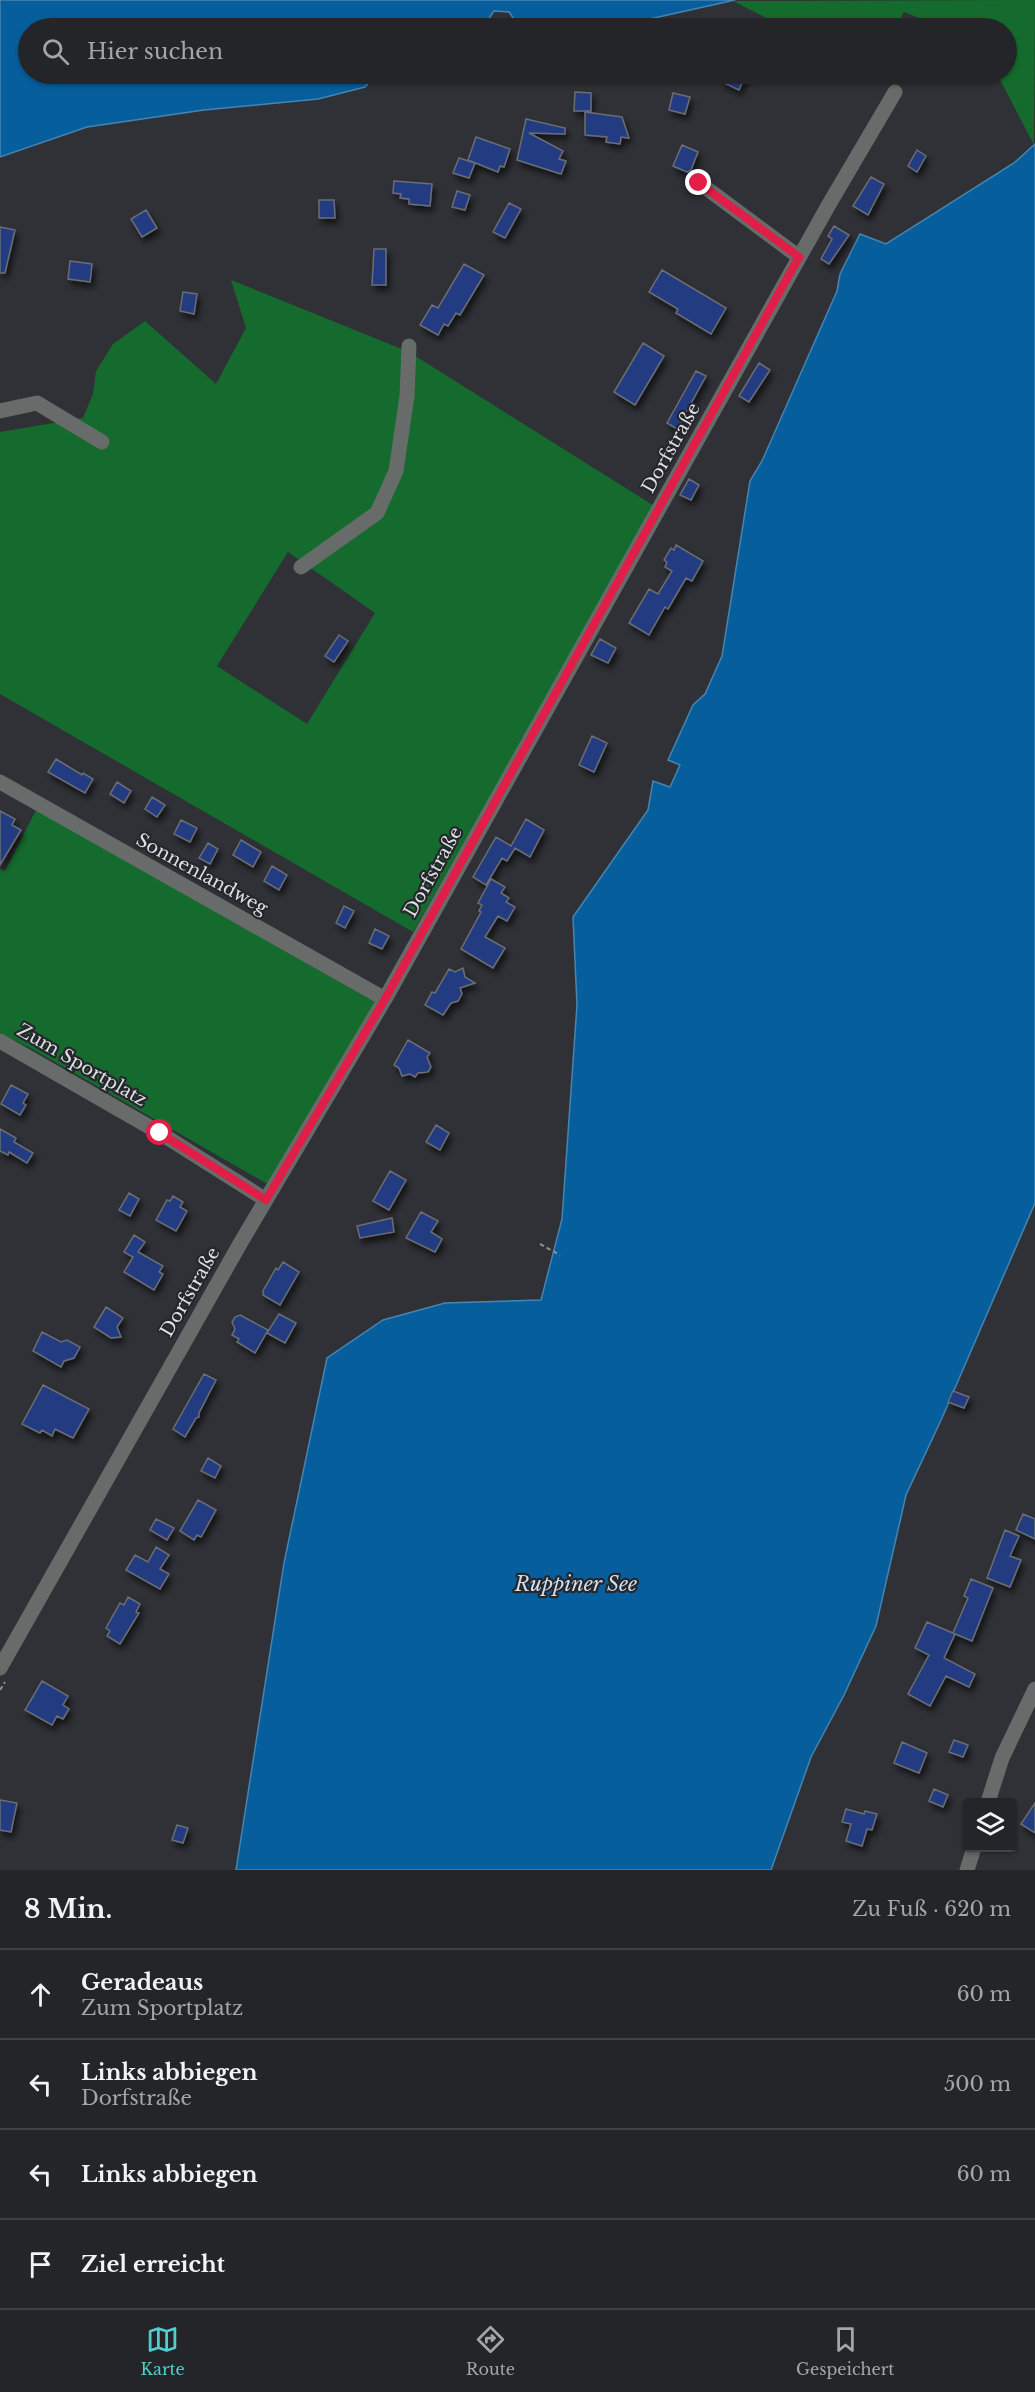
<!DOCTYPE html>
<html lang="de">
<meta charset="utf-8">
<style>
:root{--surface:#232528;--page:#2f3134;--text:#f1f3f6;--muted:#a3a5a8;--line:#404245;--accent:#52cdcf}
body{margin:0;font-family:"Libre Baskerville",serif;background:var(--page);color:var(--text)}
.controls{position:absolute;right:18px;bottom:18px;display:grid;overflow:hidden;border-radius:6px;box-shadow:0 2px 4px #0004}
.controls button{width:54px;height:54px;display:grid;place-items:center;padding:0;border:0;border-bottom:2px solid var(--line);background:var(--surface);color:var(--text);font:30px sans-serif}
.stop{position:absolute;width:18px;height:18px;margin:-14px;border:4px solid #e11d48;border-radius:50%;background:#fff}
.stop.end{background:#e11d48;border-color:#fff;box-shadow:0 2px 6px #0008}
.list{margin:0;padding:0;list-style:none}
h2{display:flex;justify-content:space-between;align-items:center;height:78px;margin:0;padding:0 24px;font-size:26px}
h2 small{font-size:20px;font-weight:400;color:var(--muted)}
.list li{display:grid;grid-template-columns:39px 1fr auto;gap:18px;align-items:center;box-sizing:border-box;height:90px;padding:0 24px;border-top:2px solid var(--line)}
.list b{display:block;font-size:22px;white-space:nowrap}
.list p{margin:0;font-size:20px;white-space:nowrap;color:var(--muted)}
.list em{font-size:20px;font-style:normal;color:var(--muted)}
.icon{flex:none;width:33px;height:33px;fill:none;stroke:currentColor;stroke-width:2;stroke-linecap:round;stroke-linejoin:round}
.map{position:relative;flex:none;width:1035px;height:1870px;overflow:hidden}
.search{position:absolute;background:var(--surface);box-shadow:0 2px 4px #0004;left:18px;right:18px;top:18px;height:66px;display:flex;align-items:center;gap:15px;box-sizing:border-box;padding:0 21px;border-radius:33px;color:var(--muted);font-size:22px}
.sheet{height:438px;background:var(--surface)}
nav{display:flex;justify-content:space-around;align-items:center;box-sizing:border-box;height:84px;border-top:2px solid var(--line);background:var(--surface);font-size:16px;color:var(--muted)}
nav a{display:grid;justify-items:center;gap:3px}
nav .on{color:var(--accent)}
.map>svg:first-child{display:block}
</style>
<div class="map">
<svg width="1035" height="1870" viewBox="0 0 1035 1870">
<defs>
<filter id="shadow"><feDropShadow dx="3" dy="5" stdDeviation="3" flood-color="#0009"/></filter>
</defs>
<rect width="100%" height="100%" fill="#2f3136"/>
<path fill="#146b2d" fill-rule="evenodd" d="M 1035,0 L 1034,145 L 997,74 L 1006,74 L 1006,28 L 944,28 L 904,12 L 895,28 L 786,28 L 733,1 Z
M 231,280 L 409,352 L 656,507 L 413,932 L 0,694 L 0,432 L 83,418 L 93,394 L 96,371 L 113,344 L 145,321 L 216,384 L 246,328 ZM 288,552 L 375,613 L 307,724 L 217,666 Z
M 37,808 L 383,1000 L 271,1186 L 32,1049 L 0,1033 L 0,869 L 5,871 Z"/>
<path fill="#065e9c" stroke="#4685b1" stroke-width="1.5" d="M 0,0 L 735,0 L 609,28 L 520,28 L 509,12 L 494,11 L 488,20 L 489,28 L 28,28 L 28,74 L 377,74 L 365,87 L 318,99 L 204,110 L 87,127 L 0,157 Z
M 1035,144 L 1035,1203 L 942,1418 L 906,1495 L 876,1626 L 844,1695 L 811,1757 L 771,1870 L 236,1870 L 284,1563 L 327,1358 L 383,1320 L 445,1303 L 541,1300 L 562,1219 L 577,1005 L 573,917 L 648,810 L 653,781 L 670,787 L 680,765 L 668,760 L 693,705 L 705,694 L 722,656 L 750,481 L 762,461 L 837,291 L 840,274 L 860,234 L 886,244 L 1014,163 Z"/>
<path fill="#213b81" stroke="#6a6d73" stroke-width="1.5" filter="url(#shadow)" d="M 726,74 L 746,74 L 739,90 L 722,82 Z
M 575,92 L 591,93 L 591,111 L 574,111 Z
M 673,93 L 690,97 L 685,114 L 669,110 Z
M 585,112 L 622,117 L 629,138 L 621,137 L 620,144 L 606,142 L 607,137 L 585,135 Z
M 526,119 L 565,128 L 565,134 L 529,133 L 563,151 L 559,159 L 566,161 L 561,174 L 517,160 Z
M 476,137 L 510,149 L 504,167 L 500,166 L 498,172 L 468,160 Z
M 682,145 L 698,152 L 691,170 L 687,172 L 673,166 Z
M 917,150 L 926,156 L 917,172 L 908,166 Z
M 459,158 L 475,163 L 469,178 L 453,173 Z
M 871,177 L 884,184 L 868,215 L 853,206 Z
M 394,181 L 432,184 L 430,206 L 409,204 L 409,199 L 400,198 L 401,194 L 393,193 Z
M 457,191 L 470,195 L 465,210 L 452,207 Z
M 319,200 L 334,200 L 335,218 L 319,218 Z
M 509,203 L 521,209 L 505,238 L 493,232 Z
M 146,210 L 157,228 L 142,237 L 131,219 Z
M 834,226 L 849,235 L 829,264 L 821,259 L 832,239 L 828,236 Z
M 0,227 L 15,230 L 5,273 L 0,273 Z
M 374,249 L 386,249 L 386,285 L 372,285 Z
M 70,261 L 92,264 L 90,282 L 68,279 Z
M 464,264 L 484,275 L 460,315 L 456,313 L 448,326 L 444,324 L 438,335 L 420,325 L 432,305 L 438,308 Z
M 662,270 L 726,308 L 711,334 L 676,313 L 678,309 L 649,292 Z
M 183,292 L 197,294 L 194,314 L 180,311 Z
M 643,343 L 664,356 L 635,405 L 614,392 Z
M 759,363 L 770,370 L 749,402 L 739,396 Z
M 696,371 L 706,376 L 677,429 L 667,423 Z
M 689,479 L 699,485 L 691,500 L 680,495 Z
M 676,545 L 703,561 L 692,581 L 686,578 L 668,609 L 665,607 L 649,635 L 629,623 L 649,589 L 658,594 L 672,571 L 665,567 L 667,562 L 664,560 L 671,548 L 674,550 Z
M 339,635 L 348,641 L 334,662 L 325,656 Z
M 600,639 L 616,648 L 608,663 L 591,655 Z
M 592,736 L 607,743 L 594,772 L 579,765 Z
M 56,759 L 82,775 L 83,773 L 93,779 L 85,793 L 48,772 Z
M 117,782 L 131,791 L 124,803 L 110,794 Z
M 152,797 L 165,805 L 157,817 L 145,809 Z
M 0,811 L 15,819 L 12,825 L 21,830 L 0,865 Z
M 526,819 L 544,830 L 530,857 L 515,848 L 507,861 L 502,858 L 486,885 L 473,877 L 496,837 L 511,846 Z
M 181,820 L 197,828 L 190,842 L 174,834 Z
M 241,840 L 261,852 L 253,867 L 233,855 Z
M 208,843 L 218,849 L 210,864 L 199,858 Z
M 272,866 L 287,875 L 279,890 L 264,881 Z
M 491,879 L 505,887 L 501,893 L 509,898 L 506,902 L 515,907 L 507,921 L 498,916 L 485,937 L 505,948 L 493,968 L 461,949 L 481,912 L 479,911 L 482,905 L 478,903 Z
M 344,906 L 354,911 L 345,928 L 336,923 Z
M 375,929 L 389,936 L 382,949 L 369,943 Z
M 463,968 L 465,977 L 475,983 L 460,988 L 462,994 L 458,1001 L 451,1003 L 443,1015 L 425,1005 L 432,992 L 435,993 L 449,969 L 455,972 Z
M 408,1040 L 430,1053 L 427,1057 L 431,1067 L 428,1072 L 418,1073 L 415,1077 L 410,1074 L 402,1076 L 399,1068 L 394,1065 Z
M 11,1085 L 28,1094 L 23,1103 L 26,1105 L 20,1115 L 1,1104 Z
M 436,1125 L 449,1133 L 440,1150 L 426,1142 Z
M 0,1129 L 16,1138 L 14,1142 L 33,1153 L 27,1163 L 9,1152 L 8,1155 L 0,1151 Z
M 390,1171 L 406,1180 L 389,1210 L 373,1201 Z
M 129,1193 L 139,1199 L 130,1216 L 119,1210 Z
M 173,1196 L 183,1202 L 180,1207 L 187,1211 L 176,1231 L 156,1220 L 167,1200 L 170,1201 Z
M 421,1212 L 438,1221 L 431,1232 L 442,1239 L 435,1252 L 406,1238 Z
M 392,1218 L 394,1232 L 360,1238 L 357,1226 Z
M 134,1235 L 145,1242 L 138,1252 L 163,1266 L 159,1272 L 163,1274 L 154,1290 L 124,1272 L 133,1257 L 124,1252 Z
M 283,1262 L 299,1272 L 280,1305 L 263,1295 L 263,1291 L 276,1268 L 278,1270 Z
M 106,1307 L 123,1318 L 117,1327 L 121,1337 L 111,1338 L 94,1327 Z
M 279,1314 L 296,1323 L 285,1343 L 267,1333 Z
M 240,1315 L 268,1330 L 255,1353 L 237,1342 L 239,1339 L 232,1335 L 235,1329 L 232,1322 L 235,1317 Z
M 42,1332 L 61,1342 L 67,1340 L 80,1347 L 74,1358 L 64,1361 L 61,1367 L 33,1351 Z
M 204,1374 L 216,1380 L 199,1413 L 199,1417 L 196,1418 L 185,1437 L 173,1429 Z
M 43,1385 L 89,1409 L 73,1438 L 55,1429 L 52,1436 L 42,1430 L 40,1433 L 22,1424 Z
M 953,1391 L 969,1397 L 964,1408 L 948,1402 Z
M 208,1458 L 221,1466 L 215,1478 L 201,1471 Z
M 198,1500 L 216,1510 L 201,1537 L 197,1535 L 194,1540 L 180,1531 Z
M 1023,1514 L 1035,1519 L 1035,1539 L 1016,1530 Z
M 156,1519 L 174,1528 L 167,1540 L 150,1530 Z
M 1005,1530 L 1019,1536 L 1010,1556 L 1021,1560 L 1010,1587 L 987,1578 Z
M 156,1547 L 169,1555 L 160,1569 L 169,1574 L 160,1589 L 126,1570 L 135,1555 L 148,1562 Z
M 971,1579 L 993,1588 L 972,1641 L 953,1633 L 968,1598 L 964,1596 Z
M 128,1597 L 140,1604 L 136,1612 L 139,1613 L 120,1644 L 107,1636 L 110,1631 L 106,1628 L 120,1603 L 124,1605 Z
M 927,1622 L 955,1634 L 944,1658 L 975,1674 L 969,1687 L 946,1676 L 930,1706 L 908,1694 L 929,1655 L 915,1648 Z
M 42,1681 L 68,1696 L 63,1705 L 69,1709 L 63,1719 L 57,1716 L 52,1725 L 25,1710 Z
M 954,1740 L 968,1745 L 963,1757 L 949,1752 Z
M 902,1742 L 927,1753 L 919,1773 L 894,1763 Z
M 934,1789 L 948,1795 L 943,1807 L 929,1801 Z
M 0,1800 L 17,1803 L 11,1832 L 0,1830 Z
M 1035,1803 L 1035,1833 L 1021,1824 Z
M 846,1809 L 864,1814 L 865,1811 L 877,1814 L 872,1830 L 867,1829 L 862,1846 L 846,1841 L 851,1824 L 842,1822 Z
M 177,1825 L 188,1828 L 183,1843 L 172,1840 Z"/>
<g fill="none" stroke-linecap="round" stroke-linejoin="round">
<path stroke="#8d8f93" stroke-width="2" stroke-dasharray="4.5 3" stroke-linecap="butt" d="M 540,1244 L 560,1255
M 0,1690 L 5,1682"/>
<path stroke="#676b6a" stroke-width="15" d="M 694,179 L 799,257
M 0,411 L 37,403 L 102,442
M 301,567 L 377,513 L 396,471 L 407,396 L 409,346
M 0,782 L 385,999
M 0,1041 L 160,1133 L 266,1200
M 0,1668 L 241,1242 L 385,999 L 828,206 L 895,92
M 988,1802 L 1002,1758 L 1035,1689
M 967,1870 L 974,1848"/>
</g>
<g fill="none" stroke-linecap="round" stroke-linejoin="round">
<path stroke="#e11d48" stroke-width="8" d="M 160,1133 L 266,1200 L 385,999 L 799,257 L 699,183"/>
</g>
<g text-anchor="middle" stroke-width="4.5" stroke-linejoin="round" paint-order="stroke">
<g font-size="18" fill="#dddfe2" stroke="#25272c">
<text transform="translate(671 448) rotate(-61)" y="6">Dorfstraße</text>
<text transform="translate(433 872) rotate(-61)" y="6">Dorfstraße</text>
<text transform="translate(202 874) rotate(29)" y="6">Sonnenlandweg</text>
<text transform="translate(82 1065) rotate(30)" y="6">Zum Sportplatz</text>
<text transform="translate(190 1292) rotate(-60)" y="6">Dorfstraße</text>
</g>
<g font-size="20" font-style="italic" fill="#cddff0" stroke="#25272c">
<text x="576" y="1591">Ruppiner See</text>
</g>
</g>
</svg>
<div class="controls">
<button><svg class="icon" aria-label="layers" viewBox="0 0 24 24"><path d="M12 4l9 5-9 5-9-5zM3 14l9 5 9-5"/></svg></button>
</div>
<div class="stop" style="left:160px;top:1133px"></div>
<div class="stop end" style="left:699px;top:183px"></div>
<div class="search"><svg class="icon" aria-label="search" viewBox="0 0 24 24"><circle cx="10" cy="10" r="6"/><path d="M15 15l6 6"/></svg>Hier suchen</div>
</div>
<section class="sheet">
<h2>8 Min.<small>Zu Fuß · 620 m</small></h2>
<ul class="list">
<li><svg class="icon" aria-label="ahead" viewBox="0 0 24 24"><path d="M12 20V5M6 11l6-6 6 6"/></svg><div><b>Geradeaus</b><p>Zum Sportplatz</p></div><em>60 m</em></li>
<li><svg class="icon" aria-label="left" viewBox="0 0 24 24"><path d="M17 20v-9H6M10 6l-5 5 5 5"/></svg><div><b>Links abbiegen</b><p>Dorfstraße</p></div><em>500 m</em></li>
<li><svg class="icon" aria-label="left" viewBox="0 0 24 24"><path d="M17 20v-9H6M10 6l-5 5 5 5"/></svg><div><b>Links abbiegen</b></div><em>60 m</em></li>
<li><svg class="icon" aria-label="arrive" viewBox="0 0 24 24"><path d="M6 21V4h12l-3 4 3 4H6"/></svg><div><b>Ziel erreicht</b></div></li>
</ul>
</section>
<nav>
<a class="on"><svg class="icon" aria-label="map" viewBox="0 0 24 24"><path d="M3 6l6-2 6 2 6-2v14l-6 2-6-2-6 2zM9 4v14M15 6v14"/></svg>Karte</a>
<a><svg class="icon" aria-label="directions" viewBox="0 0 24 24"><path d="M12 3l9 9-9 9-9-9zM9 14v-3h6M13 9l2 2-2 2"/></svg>Route</a>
<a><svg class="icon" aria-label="saved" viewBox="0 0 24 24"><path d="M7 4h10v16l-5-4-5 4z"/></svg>Gespeichert</a>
</nav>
